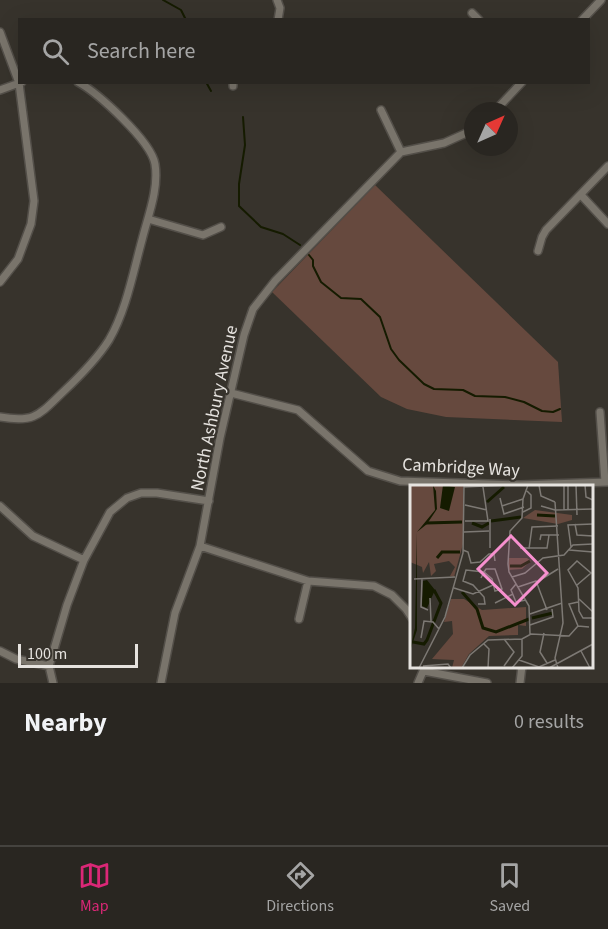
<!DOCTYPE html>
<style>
:root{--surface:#292621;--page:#312e2a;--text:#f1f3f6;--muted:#a5a5a5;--line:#45433f;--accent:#db2777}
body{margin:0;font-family:"Source Sans 3",sans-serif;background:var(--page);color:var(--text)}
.compass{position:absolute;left:464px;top:102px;width:54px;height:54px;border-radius:50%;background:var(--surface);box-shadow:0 6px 24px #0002;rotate:45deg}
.scale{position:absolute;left:18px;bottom:15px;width:120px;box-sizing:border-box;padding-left:6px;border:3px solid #e6e3df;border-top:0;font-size:16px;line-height:21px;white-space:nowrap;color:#e6e3df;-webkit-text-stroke:4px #37332c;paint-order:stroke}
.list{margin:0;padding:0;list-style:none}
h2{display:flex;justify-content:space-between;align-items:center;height:78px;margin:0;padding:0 24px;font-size:26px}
h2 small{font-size:20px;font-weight:400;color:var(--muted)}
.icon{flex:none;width:33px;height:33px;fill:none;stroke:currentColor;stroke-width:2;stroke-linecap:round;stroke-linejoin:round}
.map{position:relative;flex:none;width:608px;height:683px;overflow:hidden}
.search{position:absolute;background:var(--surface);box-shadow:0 6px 24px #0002;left:18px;right:18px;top:18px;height:66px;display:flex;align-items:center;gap:15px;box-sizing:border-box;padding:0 21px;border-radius:0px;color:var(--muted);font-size:22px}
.sheet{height:162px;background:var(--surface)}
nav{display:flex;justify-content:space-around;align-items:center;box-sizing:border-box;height:84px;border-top:2px solid var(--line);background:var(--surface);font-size:16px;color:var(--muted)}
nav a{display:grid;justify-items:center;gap:3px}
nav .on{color:var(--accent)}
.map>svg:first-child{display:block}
</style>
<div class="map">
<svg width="608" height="683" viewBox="0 0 608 683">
<rect width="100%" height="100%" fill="#37332c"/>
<path fill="#66493e" d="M 375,185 L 558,362 L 562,422 L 446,417 L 407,409 L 381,397 L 272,292 Z"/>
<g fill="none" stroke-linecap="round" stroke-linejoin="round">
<path stroke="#151b00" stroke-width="2" d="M 163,0 L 181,10 L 186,20
M 206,82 L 211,91
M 243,117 L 245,145 L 239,184 L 239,206 L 261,227 L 283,234 L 300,245
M 309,255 L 313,260 L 313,266 L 321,282 L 341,298 L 361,299 L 380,317 L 391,349 L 399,360 L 424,384 L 434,389 L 463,390 L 475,396 L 505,397 L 524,402 L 542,411 L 553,412 L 560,409"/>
<defs>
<path id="minor" d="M 277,0 L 280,8 L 278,20
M 472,13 L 479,20
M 582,20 L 601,0
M 0,32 L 19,83 L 34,201 L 31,224 L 18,259 L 0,282
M 233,86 L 233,82
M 0,90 L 22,82
M 381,110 L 401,152
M 495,111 L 522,82
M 581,195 L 608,224
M 148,219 L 203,235 L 221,227
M 538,251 L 542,237 L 546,230 L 608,166
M 231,393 L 298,410 L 368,471 L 400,481 L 520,485 L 608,482
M 600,412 L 605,482
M 0,417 C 35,423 39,415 63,392 C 79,377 97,359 109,340 C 126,311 133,273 142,240 C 148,216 159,189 155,164 C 151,141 98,93 78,82
M 0,506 L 33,536 L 84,560
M 200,546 L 308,581 L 374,586 L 392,595 L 406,609 L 412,618
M 299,619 L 308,581
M 0,651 L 16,659 L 49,666
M 424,671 L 487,683
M 53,683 L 49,666 L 67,605 L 84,560 L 110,512 L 127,498 L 141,493 L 157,493 L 209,501
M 161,683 L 175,613 L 200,546 L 220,438 L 244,335 L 253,309 L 275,281 L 401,152 L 444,143 L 473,130
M 418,683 L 424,669
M 520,683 L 522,666"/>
</defs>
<use href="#minor" stroke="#534f49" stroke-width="10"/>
<use href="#minor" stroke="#79746b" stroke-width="7"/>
</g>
<g text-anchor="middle" stroke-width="4.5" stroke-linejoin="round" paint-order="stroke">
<g font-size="18" fill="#e6e3df" stroke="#37332c">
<text transform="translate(214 408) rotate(-78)" y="6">North Ashbury Avenue</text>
<text transform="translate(461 467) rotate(3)" y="6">Cambridge Way</text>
</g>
</g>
<g transform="translate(410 485)">
<rect width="183" height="183" fill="#37332c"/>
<path d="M 0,0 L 53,0 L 53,59 L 44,92 L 40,91 L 45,82 L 39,76 L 24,79 L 26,86 L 21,91 L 19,77 L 13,88 L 12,82 L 0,77 ZM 125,25 L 162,30 L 162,35 L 148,39 L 113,33 ZM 98,73 L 117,73 L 121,76 L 112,84 L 98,85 ZM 41,114 L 54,114 L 72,125 L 116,122 L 116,141 L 108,140 L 108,150 L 79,151 L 59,169 L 51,183 L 42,183 L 44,175 L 22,174 L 43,149 L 42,136 L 34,137 Z" fill="#66493e"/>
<path d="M 23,0 L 26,6 L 27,24 L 17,39 L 7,47 L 7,145 L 0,166 L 5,143 L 7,47 L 25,25 ZM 33,0 L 45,2 L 39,26 L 30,23 ZM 17,95 L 25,105 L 17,123 L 12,121 L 13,96 Z" fill="#151b00"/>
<path fill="none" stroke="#151b00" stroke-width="3" d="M 77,17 L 94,2M 127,30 L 145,31M 81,36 L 111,32M 16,38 L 52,37M 62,38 L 72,42 L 79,38M 27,73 L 32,67 L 50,67M 100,81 L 111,81 L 120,76M 52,107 L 67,124 L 73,143 L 86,147 L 119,134M 122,133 L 143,128M 3,157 L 14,159 L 17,155 L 31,118 L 24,105"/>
<path fill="none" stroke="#7d7974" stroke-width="1.5" d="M 118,0 L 113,14 L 112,33 L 100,46 L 98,79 L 99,87 L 119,121 L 120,149M 129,0 L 131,11 L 145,17M 158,0 L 158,25M 166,0 L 167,30M 175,0 L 176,12 L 183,15M 154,1 L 154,25M 54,2 L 96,0M 90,13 L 94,29 L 114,22M 145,17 L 153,138 L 145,173 L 148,183M 55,20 L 77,25M 92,21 L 113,14M 131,21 L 145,25 L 183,24M 113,27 L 121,23 L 121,10 L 117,6M 80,34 L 80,63M 55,36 L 78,36 L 73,2M 165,39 L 167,50 L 183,51M 54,47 L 79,46M 130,55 L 131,50 L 149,50M 161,62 L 158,40 L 183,39M 110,63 L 137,63 L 139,50M 119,64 L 122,42 L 148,41M 53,65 L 58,67 L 61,78 L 70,77 L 79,69 L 84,69 L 85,76M 159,65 L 183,67M 102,92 L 115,88 L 133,73 L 154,70 L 163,60 L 183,59M 4,94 L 45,92M 12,94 L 11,122 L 18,125M 127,97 L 148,84M 106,99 L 101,105 L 106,117 L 116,115M 167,100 L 181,88 L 167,76 L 158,85 L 168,103 L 169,126 L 173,133 L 183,133M 108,102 L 126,96 L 137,125M 44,103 L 63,109 L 83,100M 20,113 L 21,136M 169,114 L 183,127M 168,117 L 159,119 L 168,141M 85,118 L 103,109M 68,119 L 75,119 L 74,112 L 63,100 L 53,96 L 56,85 L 74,87 L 82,94 L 85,106 L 92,104 L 85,84 L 76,84 L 74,87 L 71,93M 120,129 L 152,118M 120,140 L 143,132 L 142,124M 134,148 L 130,167 L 137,178M 11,153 L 14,136 L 23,137 L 29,144M 94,154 L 104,167 L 94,181M 74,159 L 79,164 L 78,183M 171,166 L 180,183M 109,175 L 129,182 L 145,175M 13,181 L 38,179 L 41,183M 9,183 L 35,132 L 53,68 L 54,0M 52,183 L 60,170 L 78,155 L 112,154 L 121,149 L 159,151 L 168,141 L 179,142M 102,183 L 112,171 L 112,154M 139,183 L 183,159"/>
<path fill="#f790cf" fill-opacity="0.15" stroke="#f790cf" stroke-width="3" d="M 101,51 L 137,88 L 105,120 L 68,84 Z"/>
<rect width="183" height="183" fill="none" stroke="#e6e3df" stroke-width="3"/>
</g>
</svg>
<svg class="compass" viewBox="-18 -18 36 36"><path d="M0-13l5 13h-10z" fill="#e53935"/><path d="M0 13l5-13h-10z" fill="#a5a5a5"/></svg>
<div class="scale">100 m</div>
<div class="search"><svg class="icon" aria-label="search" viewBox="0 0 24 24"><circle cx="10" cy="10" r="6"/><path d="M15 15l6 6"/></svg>Search here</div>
</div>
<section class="sheet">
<h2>Nearby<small>0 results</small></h2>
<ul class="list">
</ul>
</section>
<nav>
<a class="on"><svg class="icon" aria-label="map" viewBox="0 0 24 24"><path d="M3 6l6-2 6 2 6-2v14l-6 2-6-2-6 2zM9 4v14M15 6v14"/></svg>Map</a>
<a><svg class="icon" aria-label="directions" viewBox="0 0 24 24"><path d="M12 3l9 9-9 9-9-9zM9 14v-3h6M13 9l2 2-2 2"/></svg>Directions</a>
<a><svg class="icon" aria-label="saved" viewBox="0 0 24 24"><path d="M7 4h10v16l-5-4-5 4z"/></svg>Saved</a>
</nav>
